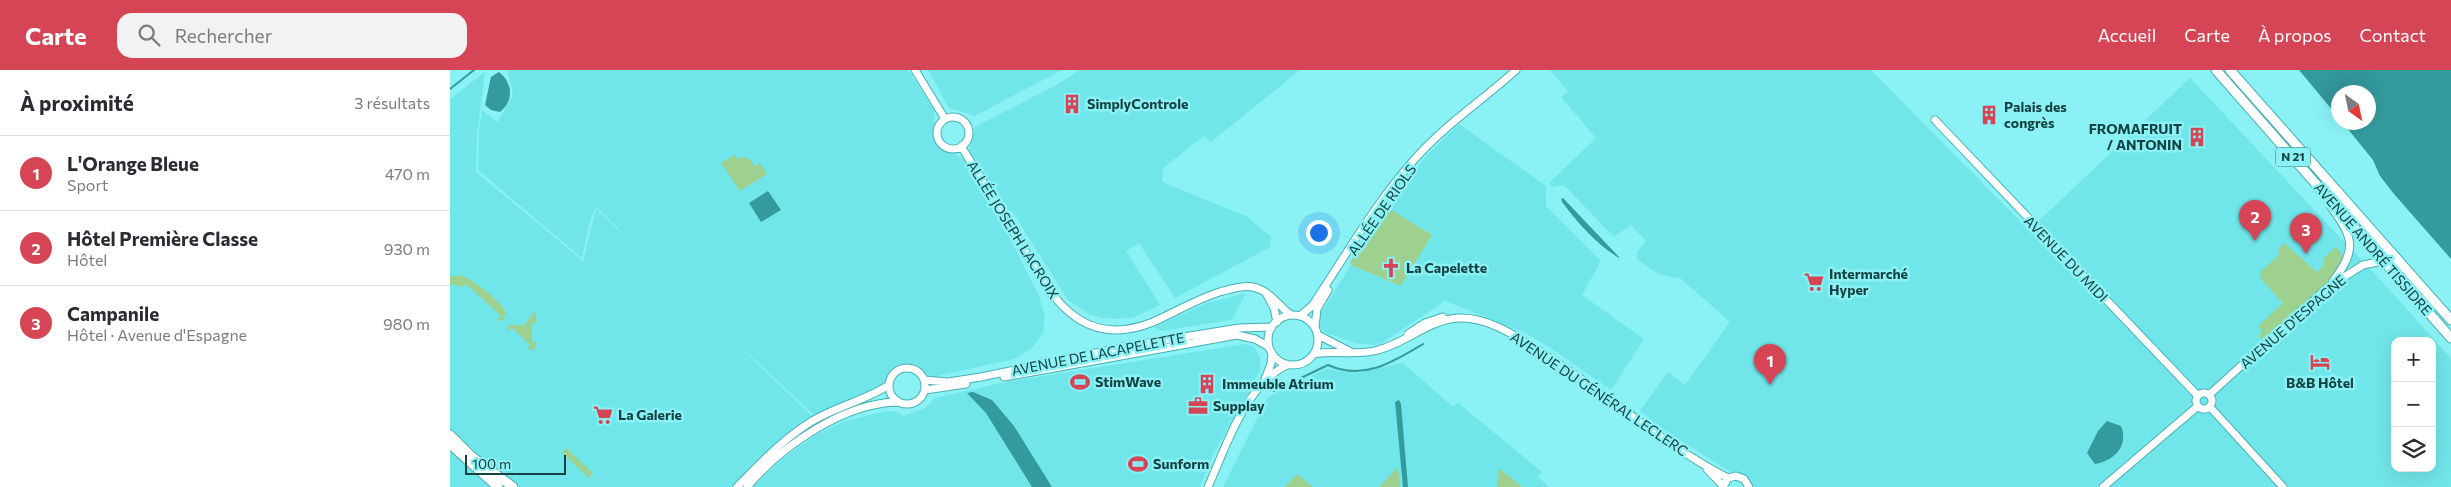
<!DOCTYPE html>
<html lang="fr">
<meta charset="utf-8">
<style>
:root{--surface:#fff;--page:#f2f2f3;--text:#2b2b33;--muted:#7c7c81;--line:#e1e1e2;--accent:#d54555}
body{margin:0;font-family:Commissioner,sans-serif;background:var(--page);color:var(--text)}
.controls{position:absolute;right:15px;bottom:15px;display:grid;overflow:hidden;border-radius:10px;box-shadow:0 5px 20px #0002}
.controls button{width:45px;height:45px;display:grid;place-items:center;padding:0;border:0;border-bottom:1px solid var(--line);background:var(--surface);color:var(--text);font:25px sans-serif}
.compass{position:absolute;left:1881px;top:15px;width:45px;height:45px;border-radius:50%;background:var(--surface);box-shadow:0 5px 20px #0002;rotate:147deg}
.scale{position:absolute;left:15px;bottom:12px;width:101px;box-sizing:border-box;padding-left:5px;border:2px solid #144142;border-top:0;font-size:14px;line-height:18px;white-space:nowrap;color:#144142;-webkit-text-stroke:4px #8af1f4;paint-order:stroke}
.you{position:absolute;left:868px;top:162px;width:18px;height:18px;margin:-12px;border:4px solid #fff;border-radius:50%;background:#1a73e8;box-shadow:0 0 0 8px #1a73e833}
.badge{display:grid;place-items:center;width:32px;height:32px;border-radius:50%;background:var(--accent);color:#fff;font-size:16px;font-weight:700}
.pin{position:absolute;translate:-50% -41px;filter:drop-shadow(0 1px 2px #0008)}
.pin::after{content:'';position:absolute;top:26px;width:18px;height:15px;background:inherit;clip-path:polygon(0 0,100% 0,50% 100%)}
.list{margin:0;padding:0;list-style:none}
h2{display:flex;justify-content:space-between;align-items:center;height:65px;margin:0;padding:0 20px;font-size:21px}
h2 small{font-size:16px;font-weight:400;color:var(--muted)}
.list li{display:grid;grid-template-columns:32px 1fr auto;gap:15px;align-items:center;box-sizing:border-box;height:75px;padding:0 20px;border-top:1px solid var(--line)}
.list b{display:block;font-size:19px;white-space:nowrap}
.list p{margin:0;font-size:16px;white-space:nowrap;color:var(--muted)}
.list em{font-size:16px;font-style:normal;color:var(--muted)}
.icon{flex:none;width:28px;height:28px;fill:none;stroke:currentColor;stroke-width:2;stroke-linecap:round;stroke-linejoin:round}
.map{position:relative;flex:none;width:2001px;height:417px;overflow:hidden}
header{display:flex;align-items:center;gap:30px;box-sizing:border-box;height:70px;padding:0 25px;background:var(--accent);color:#fff}
header strong{font-size:24px}
nav{display:flex;gap:28px;margin-inline-start:auto;font-size:18px}
.search{width:350px;height:45px;background:var(--page);display:flex;align-items:center;gap:12px;box-sizing:border-box;padding:0 18px;border-radius:15px;color:var(--muted);font-size:19px}
main{display:flex}
aside{flex:1;background:var(--surface)}
.map>svg:first-child{display:block}
</style>
<header>
<strong>Carte</strong>
<div class="search"><svg class="icon" aria-label="search" viewBox="0 0 24 24"><circle cx="10" cy="10" r="6"/><path d="M15 15l6 6"/></svg>Rechercher</div>
<nav><a>Accueil</a><a>Carte</a><a>À propos</a><a>Contact</a></nav>
</header>
<main>
<aside>
<h2>À proximité<small>3 résultats</small></h2>
<ul class="list">
<li><span class="badge">1</span><div><b>L'Orange Bleue</b><p>Sport</p></div><em>470 m</em></li>
<li><span class="badge">2</span><div><b>Hôtel Première Classe</b><p>Hôtel</p></div><em>930 m</em></li>
<li><span class="badge">3</span><div><b>Campanile</b><p>Hôtel · Avenue d'Espagne</p></div><em>980 m</em></li>
</ul>
</aside>
<div class="map">
<svg width="2001" height="417" viewBox="0 0 2001 417">
<rect width="100%" height="100%" fill="#8af1f4"/>
<path fill="#71e6ea" fill-rule="evenodd" d="M 57,0 L 458,0 L 485,42 L 484,53 L 488,77 L 514,89 L 555,159 L 589,226 L 595,247 L 593,263 L 581,279 L 564,289 L 474,309 L 468,300 L 454,297 L 441,304 L 437,314 L 366,347 L 260,248 L 364,348 L 360,352 L 326,372 L 283,417 L 66,417 L 0,359 L 0,29 L 35,2 L 27,65 L 26,102 L 133,191 L 146,139 L 194,184 L 146,137 L 139,154 L 132,188 L 28,100 L 29,61 L 32,40 L 47,52 L 53,43 L 63,24 Z
M 478,0 L 612,0 L 525,46 L 499,38 Z
M 630,0 L 850,0 L 761,72 L 754,66 L 713,98 L 712,112 L 796,146 L 821,167 L 820,177 L 725,228 L 689,173 L 676,181 L 710,235 L 684,247 L 668,249 L 652,248 L 639,244 L 618,230 L 562,141 L 558,143 L 519,80 L 525,57 L 608,14 Z
M 1100,0 L 1421,0 L 1579,160 L 1740,8 L 1950,231 L 2001,289 L 2001,417 L 1304,417 L 1216,361 L 1190,341 L 1218,302 L 1235,315 L 1280,252 L 1229,207 L 1225,208 L 1206,203 L 1187,189 L 1187,182 L 1196,171 L 1181,155 L 1164,167 L 1114,115 L 1102,117 L 1099,113 L 1146,68 L 1111,27 L 1118,21 ZM 1945,271 L 1982,271 L 1982,398 L 1945,398 Z
M 1009,54 L 1096,116 L 1096,136 L 1151,191 L 1132,225 L 1194,269 L 1161,320 L 1099,277 L 1073,262 L 995,231 L 934,272 L 924,275 L 905,273 L 874,262 L 869,256 L 870,244 L 901,195 L 951,216 L 982,165 L 937,137 L 976,86 Z
M 796,223 L 782,250 L 711,261 L 705,257 L 757,233 Z
M 794,274 L 804,276 L 810,287 L 810,301 L 763,385 L 750,417 L 303,417 L 335,387 L 367,364 L 395,351 L 432,342 L 445,341 L 454,346 L 475,338 L 485,328 L 551,313 Z
M 953,293 L 1003,337 L 1008,333 L 1092,402 L 1088,407 L 1099,417 L 773,417 L 818,327 L 876,299 L 907,303 Z
M 0,381 L 36,413 L 40,417 L 0,417 Z"/>
<path fill="#9ed08f" d="M 285,85 L 287,89 L 293,87 L 301,90 L 305,97 L 310,93 L 317,104 L 290,121 L 271,93 Z
M 937,137 L 982,165 L 951,216 L 901,195 L 900,192 Z
M 1834,173 L 1867,202 L 1874,195 L 1873,189 L 1886,177 L 1893,186 C 1887,216 1838,250 1815,271 L 1808,266 L 1813,261 L 1808,256 L 1833,233 L 1810,208 L 1812,206 L 1809,203 L 1830,184 L 1827,181 Z
M 9,205 C 20,206 55,234 56,244 L 53,251 L 47,250 L 51,246 L 16,214 L 13,217 L 0,214 L 0,207 Z
M 85,241 L 87,252 L 82,253 L 82,272 L 87,272 L 84,280 L 77,279 L 80,275 L 62,258 L 58,261 L 57,258 L 60,255 L 74,255 Z
M 116,378 L 143,403 L 139,408 L 112,383 Z
M 948,397 L 950,417 L 929,417 Z
M 1049,398 L 1072,417 L 1047,417 Z
M 847,404 L 863,417 L 835,417 Z"/>
<path fill="#349a9d" d="M 1849,0 L 2001,0 L 2001,189 L 1944,124 L 1930,106 L 1923,90 L 1893,53 L 1918,52 L 1918,22 L 1888,22 L 1888,47 Z
M 49,2 C 63,13 64,31 50,42 L 41,40 L 35,35 L 41,7 Z
M 318,121 L 331,140 L 311,152 L 299,133 Z
M 1113,128 L 1169,187 L 1169,188 C 1146,174 1128,153 1112,132 L 1111,129 Z
M 523,322 L 542,330 L 564,356 L 602,417 L 582,417 L 536,343 L 517,323 Z
M 949,330 L 951,334 L 958,417 L 953,417 L 945,332 Z
M 1657,351 L 1671,356 C 1679,376 1664,391 1645,394 L 1637,383 L 1648,361 Z"/>
<g fill="none" stroke-linecap="round" stroke-linejoin="round">
<path stroke="#349a9d" stroke-width="2" d="M 0,19 L 24,0
M 824,321 L 878,295 C 914,311 943,292 973,274"/>
<defs>
<path id="minor" d="M 465,0 L 495,49
M487 63a16 16 0 1 1 32 0a16 16 0 1 1-32 0Z
M 1485,50 L 1748,326
M 511,76 L 596,215 C 622,255 656,271 703,252 C 726,242 748,228 773,221 C 781,219 793,215 803,217 C 821,221 827,235 841,245
M 1881,137 C 1904,168 1907,180 1883,211
M 816,223 L 824,238 L 827,252
M818 270a25 25 0 1 1 50 0a25 25 0 1 1-50 0Z
M 850,246 L 862,236 C 895,187 924,135 963,91 C 993,56 1032,31 1066,0
M 865,257 L 867,239 L 878,220
M 958,264 L 975,253 L 993,247
M 868,265 L 901,282
M 864,284 C 886,280 908,286 928,280 C 956,273 980,249 1009,248 C 1043,247 1074,272 1102,289 C 1161,327 1215,376 1278,408
M439 316a18 18 0 1 1 36 0a18 18 0 1 1-36 0Z
M 554,307 L 787,265 L 805,269 L 819,277
M 815,309 L 821,294 L 822,283
M 474,310 L 498,312 L 531,307 L 679,276 L 789,258 L 822,257
M 475,320 L 516,314
M1746 331a8 8 0 1 1 16 0a8 8 0 1 1-16 0Z
M 1759,325 L 1878,217 L 1913,195 L 1933,191
M 1760,337 L 1833,417
M 1257,399 L 1273,416
M 287,417 C 309,395 332,370 359,353 C 384,337 414,331 439,315
M 297,417 C 332,376 393,333 448,332
M 758,417 C 776,377 795,315 837,295
M 1273,417 L 1278,408 L 1286,406 L 1294,409 L 1299,417
M 1653,417 L 1748,336"/>
<path id="major" d="M 1766,0 L 2001,268
M 1780,0 L 2001,250
M 0,365 L 21,386 L 63,417
M 0,374 L 48,417"/>
</defs>
<use href="#minor" stroke="#45b0b3" stroke-width="9"/>
<use href="#major" stroke="#45b0b3" stroke-width="11"/>
<use href="#minor" stroke="#fff" stroke-width="7"/>
<use href="#major" stroke="#fff" stroke-width="9"/>
</g>
<defs>
<symbol id="building-bare" viewBox="-9 -9 18 18"><path d="M-4-6H4V6H1V3H-1V6H-4ZM-2.5-4.3h1.7v1.8h-1.7ZM.8-4.3h1.7v1.8H.8ZM-2.5-1h1.7V.8h-1.7ZM.8-1h1.7V.8H.8Z" fill="#d54555" stroke="#8af1f4" stroke-width="2.5" paint-order="stroke"/></symbol>
<symbol id="church-bare" viewBox="-9 -9 18 18"><path d="M-1.2-6h2.4v3.5h3.3v2.4h-3.3V6h-2.4V-.1h-3.3v-2.4h3.3Z" fill="#d54555" stroke="#8af1f4" stroke-width="2.5" paint-order="stroke"/></symbol>
<symbol id="supermarket-bare" viewBox="-9 -9 18 18"><path d="M-6-5.5h2.5l.6 2H6L4.5 2H-2.5L-4.4-4H-6ZM-1.5 3.2a1.3 1.3 0 1 0 .1 0ZM3 3.2a1.3 1.3 0 1 0 .1 0Z" fill="#d54555" stroke="#8af1f4" stroke-width="2.5" paint-order="stroke"/></symbol>
<symbol id="hotel-bare" viewBox="-9 -9 18 18"><path d="M-6-4.5h1.5V1H6V5H4.5V3h-9V5H-6ZM-4 0a1.8 1.8 0 1 1 3.6 0ZM.5 0V-2.5h3Q6-2.5 6 0Z" fill="#d54555" stroke="#8af1f4" stroke-width="2.5" paint-order="stroke"/></symbol>
<symbol id="stadium-bare" viewBox="-9 -9 18 18"><path d="M0-5a6.5 5 0 1 0 0 10a6.5 5 0 1 0 0-10ZM-3.5-1.8h7v3.6h-7Z" fill="#d54555" stroke="#8af1f4" stroke-width="2.5" paint-order="stroke"/></symbol>
<symbol id="office-bare" viewBox="-9 -9 18 18"><path d="M-6-3h4V-5.5h4V-3h4V5H-6ZM-1-4.5V-3h2v-1.5ZM-6 0V1H6V0Z" fill="#d54555" stroke="#8af1f4" stroke-width="2.5" paint-order="stroke"/></symbol>
</defs>
<g fill-rule="evenodd">
<use href="#building-bare" x="608" y="20" width="28" height="28"/>
<use href="#building-bare" x="1525" y="31" width="28" height="28"/>
<use href="#building-bare" x="1733" y="53" width="28" height="28"/>
<use href="#church-bare" x="927" y="184" width="28" height="28"/>
<use href="#supermarket-bare" x="1350" y="198" width="28" height="28"/>
<use href="#hotel-bare" x="1856" y="278" width="28" height="28"/>
<use href="#stadium-bare" x="616" y="298" width="28" height="28"/>
<use href="#building-bare" x="743" y="300" width="28" height="28"/>
<use href="#office-bare" x="734" y="322" width="28" height="28"/>
<use href="#supermarket-bare" x="139" y="331" width="28" height="28"/>
<use href="#stadium-bare" x="674" y="380" width="28" height="28"/>
</g>
<g text-anchor="middle" stroke-width="5" stroke-linejoin="round" paint-order="stroke">
<rect fill="#8af1f4" stroke="#377677" stroke-width="1" x="1825.5" y="77.5" width="35" height="19" rx="4"/>
<g font-size="12" font-weight="bold" fill="#144142">
<text x="1843" y="91">N 21</text>
</g>
<g font-size="14" font-weight="bold" fill="#144142" stroke="#8af1f4" text-anchor="start">
<text x="637" y="39">SimplyControle</text>
<text x="1554" y="42">Palais des<tspan x="1554" dy="16">congrès</tspan></text>
<text x="1732" y="64" text-anchor="end">FROMAFRUIT<tspan x="1732" dy="16">/ ANTONIN</tspan></text>
<text x="956" y="203">La Capelette</text>
<text x="1379" y="209">Intermarché<tspan x="1379" dy="16">Hyper</tspan></text>
<text x="645" y="317">StimWave</text>
<text x="1870" y="318" text-anchor="middle">B&amp;B Hôtel</text>
<text x="772" y="319">Immeuble Atrium</text>
<text x="763" y="341">Supplay</text>
<text x="168" y="350">La Galerie</text>
<text x="703" y="399">Sunform</text>
</g>
<g font-size="14" fill="#144142" stroke="#8af1f4">
<text transform="translate(932 140) rotate(-55)" y="5">ALLÉE DE RIOLS</text>
<text transform="translate(563 160) rotate(58)" y="5">ALLÉE JOSEPH LACROIX</text>
<text transform="translate(1923 179) rotate(49)" y="5">AVENUE ANDRÉ TISSIDRE</text>
<text transform="translate(1616 189) rotate(46)" y="5">AVENUE DU MIDI</text>
<text transform="translate(1843 252) rotate(-41)" y="5">AVENUE D'ESPAGNE</text>
<text transform="translate(648 284) rotate(-11)" y="5">AVENUE DE LACAPELETTE</text>
<text transform="translate(1149 324) rotate(34)" y="5">AVENUE DU GÉNÉRAL LECLERC</text>
</g>
</g>
</svg>
<div class="controls">
<button>+</button>
<button>−</button>
<button><svg class="icon" aria-label="layers" viewBox="0 0 24 24"><path d="M12 4l9 5-9 5-9-5zM3 14l9 5 9-5"/></svg></button>
</div>
<svg class="compass" viewBox="-18 -18 36 36"><path d="M0-13l5 13h-10z" fill="#e53935"/><path d="M0 13l5-13h-10z" fill="#7c7c81"/></svg>
<div class="scale">100 m</div>
<div class="you"></div>
<div class="pin badge" style="left:1320px;top:315px">1</div>
<div class="pin badge" style="left:1805px;top:171px">2</div>
<div class="pin badge" style="left:1856px;top:184px">3</div>
</div>
</main>
